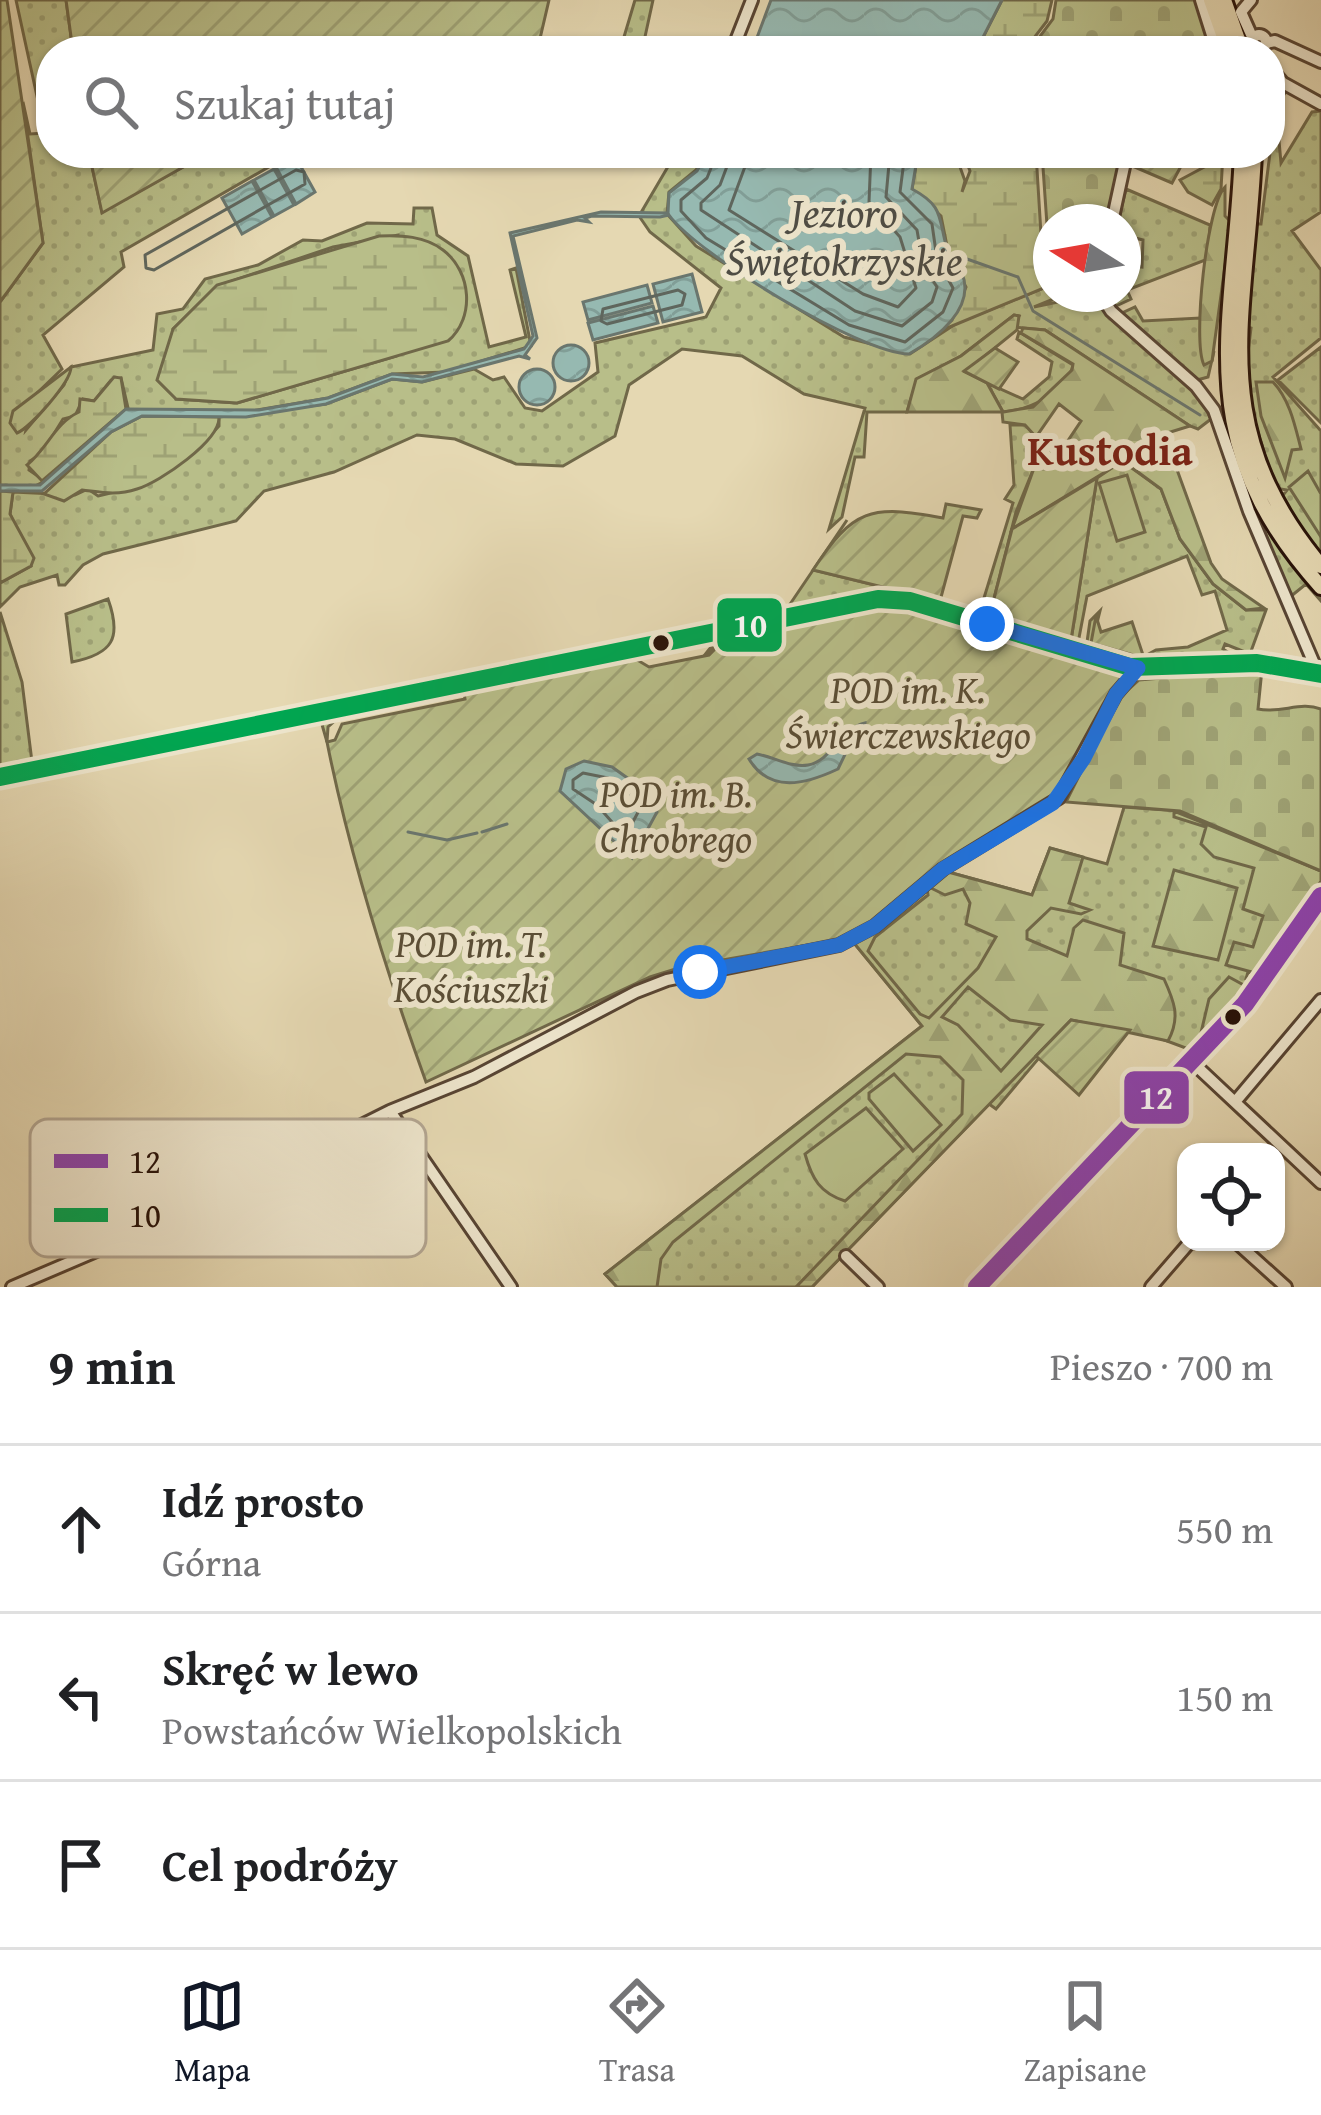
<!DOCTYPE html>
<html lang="pl">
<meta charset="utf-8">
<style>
:root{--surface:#fff;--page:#f2f2f2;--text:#202124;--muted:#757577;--line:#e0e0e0;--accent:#111827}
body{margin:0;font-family:"Gentium Book Plus",serif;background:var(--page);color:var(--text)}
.controls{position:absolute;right:36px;bottom:36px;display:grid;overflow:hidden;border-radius:24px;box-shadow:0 3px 9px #0004}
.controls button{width:108px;height:108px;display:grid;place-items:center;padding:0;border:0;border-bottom:3px solid var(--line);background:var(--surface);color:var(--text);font:60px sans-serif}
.compass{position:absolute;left:1033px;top:204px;width:108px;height:108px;border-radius:50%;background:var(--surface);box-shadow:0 3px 9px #0004;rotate:281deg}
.stop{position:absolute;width:36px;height:36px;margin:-27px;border:9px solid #1a73e8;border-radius:50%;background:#fff}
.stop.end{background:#1a73e8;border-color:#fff;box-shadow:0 3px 12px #0008}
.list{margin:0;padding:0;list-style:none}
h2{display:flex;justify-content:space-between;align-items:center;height:156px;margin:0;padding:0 48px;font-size:51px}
h2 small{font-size:39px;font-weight:400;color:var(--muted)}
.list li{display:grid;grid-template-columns:78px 1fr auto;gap:36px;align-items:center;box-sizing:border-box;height:168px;padding:0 48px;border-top:3px solid var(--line)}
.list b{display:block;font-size:45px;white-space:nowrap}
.list p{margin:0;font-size:39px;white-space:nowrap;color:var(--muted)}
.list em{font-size:39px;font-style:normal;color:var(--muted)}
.icon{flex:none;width:66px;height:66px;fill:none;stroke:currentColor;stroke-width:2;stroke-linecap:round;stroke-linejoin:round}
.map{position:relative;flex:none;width:1321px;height:1287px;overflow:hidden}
.search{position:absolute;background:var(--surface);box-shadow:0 3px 9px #0004;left:36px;right:36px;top:36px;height:132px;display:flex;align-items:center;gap:30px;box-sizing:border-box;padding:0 42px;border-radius:48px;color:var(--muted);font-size:45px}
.sheet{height:660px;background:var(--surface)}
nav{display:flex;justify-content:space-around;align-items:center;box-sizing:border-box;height:168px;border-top:3px solid var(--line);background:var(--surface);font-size:33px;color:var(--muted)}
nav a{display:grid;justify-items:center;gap:6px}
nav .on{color:var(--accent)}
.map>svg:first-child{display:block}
</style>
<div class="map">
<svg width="1321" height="1287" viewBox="0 0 1321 1287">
<defs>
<pattern id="grass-dots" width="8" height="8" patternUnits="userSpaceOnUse" patternTransform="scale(3)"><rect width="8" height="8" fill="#b8be89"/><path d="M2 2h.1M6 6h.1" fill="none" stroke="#9ea275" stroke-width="1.8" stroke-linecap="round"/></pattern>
<pattern id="forest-firs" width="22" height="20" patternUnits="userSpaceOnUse" patternTransform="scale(3)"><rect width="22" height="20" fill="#b8be89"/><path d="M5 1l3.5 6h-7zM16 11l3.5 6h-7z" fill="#9ea275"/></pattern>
<pattern id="wetland-marsh" width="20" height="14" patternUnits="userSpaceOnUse" patternTransform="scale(3)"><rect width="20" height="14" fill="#b8be89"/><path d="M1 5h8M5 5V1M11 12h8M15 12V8" fill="none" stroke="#9ea275"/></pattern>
<pattern id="cemetery-stones" width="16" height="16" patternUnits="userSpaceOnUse" patternTransform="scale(3)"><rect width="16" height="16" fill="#b8be89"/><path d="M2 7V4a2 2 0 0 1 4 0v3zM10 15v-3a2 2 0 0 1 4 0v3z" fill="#9ea275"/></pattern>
<pattern id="garden-furrows" width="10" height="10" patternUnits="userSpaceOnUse" patternTransform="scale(3)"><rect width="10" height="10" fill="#b8be89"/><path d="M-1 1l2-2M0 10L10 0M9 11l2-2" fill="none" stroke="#9ea275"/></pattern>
<pattern id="water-waves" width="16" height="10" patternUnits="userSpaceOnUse" patternTransform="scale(3)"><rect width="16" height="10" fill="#96b9b1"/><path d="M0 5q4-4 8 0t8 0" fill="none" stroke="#819e97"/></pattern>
</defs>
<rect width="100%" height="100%" fill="#e5d8b2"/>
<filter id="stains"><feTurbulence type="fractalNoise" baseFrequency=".00167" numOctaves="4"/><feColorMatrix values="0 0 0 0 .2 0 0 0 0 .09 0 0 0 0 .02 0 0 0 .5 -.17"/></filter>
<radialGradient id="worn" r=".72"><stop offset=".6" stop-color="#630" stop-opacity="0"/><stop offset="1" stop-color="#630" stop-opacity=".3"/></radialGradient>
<path fill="url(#grass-dots)" stroke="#706849" stroke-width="3" fill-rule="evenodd" d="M 16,0 L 66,0 L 73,51 L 51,51 L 51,153 L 89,153 L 102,212 L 208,153 L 293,153 L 121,252 L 124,267 L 43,335 L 62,369 L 32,398 L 26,430 L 64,385 L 71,367 L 153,350 L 157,314 L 183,309 L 205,279 L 258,265 L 303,240 L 322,241 L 367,223 L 413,224 L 414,208 L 432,208 L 437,235 L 468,256 L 489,347 L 526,337 L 510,270 L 516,268 L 531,346 L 446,372 L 392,374 L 328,398 L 246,412 L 129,412 L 121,378 L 111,380 L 94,401 L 83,399 L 75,416 L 63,419 L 42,453 L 30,461 L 29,470 L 45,481 L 33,487 L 0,485 L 0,302 L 43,243 L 23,102 L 30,134 L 45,133 ZM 398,235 L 396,356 L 237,403 L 176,399 L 173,329 L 217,286 L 333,247 Z
M 635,0 L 653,0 L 643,46 L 684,46 L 682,51 L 520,51 L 621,47 Z
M 1270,78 L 1286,91 L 1276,108 L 1281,163 L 1312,112 L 1321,111 L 1321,212 L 1292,231 L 1321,270 L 1321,338 L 1273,377 L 1321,431 L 1321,559 L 1280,499 L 1287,490 L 1275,488 L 1244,386 L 1251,328 L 1242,325 L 1253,224 L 1261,224 L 1270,153 Z
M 676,153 L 707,153 L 696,170 L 669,192 L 667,214 L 696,246 L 844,337 L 910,354 L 957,323 L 1051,285 L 1051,294 L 1066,294 L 1034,307 L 1096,294 L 1196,390 L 1211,419 L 1198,429 L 1190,426 L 1045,330 L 1013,327 L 1019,316 L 1014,315 L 961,356 L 917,379 L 907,412 L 867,412 L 864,457 L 855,457 L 842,517 L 829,529 L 865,408 L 804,394 L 742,356 L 682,349 L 629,385 L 615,436 L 563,466 L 516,464 L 455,439 L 417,435 L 334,472 L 264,491 L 236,521 L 103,554 L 83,565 L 65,585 L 59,585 L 57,575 L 20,587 L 0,607 L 0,583 L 31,566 L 10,514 L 13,492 L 75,495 L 88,489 L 98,496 C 150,485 183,467 219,426 L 219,417 L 326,404 L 392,379 L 422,382 L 474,369 L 493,380 L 504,377 L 525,408 L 542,411 L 598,372 L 595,343 L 706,317 L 721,288 L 650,232 L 639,216 Z
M 1126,189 L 1210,225 L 1208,259 L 1127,290 L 1131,299 L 1114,307 L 1104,294 L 1123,294 L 1123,265 L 1142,267 L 1143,240 L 1123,235 L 1123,222 L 1118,222 Z
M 1135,307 L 1143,321 L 1200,318 L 1212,361 L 1214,351 L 1208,377 L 1197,380 L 1124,317 L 1122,313 Z
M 1019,332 L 1073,365 C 1067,393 1029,410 1003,412 L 987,383 L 1023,399 L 1049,377 L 1052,362 L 1017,339 Z
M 1321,347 L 1321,423 L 1278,380 Z
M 1010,425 L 1025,425 L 1044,443 L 1016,512 L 990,614 L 980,611 L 1013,503 L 1005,499 L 1014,485 Z
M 1122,461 L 1161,489 L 1180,539 L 1213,584 L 1246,610 L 1266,610 L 1250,654 L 1225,644 L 1223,649 L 1234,656 L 1229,662 L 1134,664 L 1086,649 L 1090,621 L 1100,611 L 1092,643 L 1143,657 L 1156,650 L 1188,647 L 1227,630 L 1215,591 L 1202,595 L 1187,556 L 1087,596 L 1078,643 L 1071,640 L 1097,478 Z
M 1260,509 L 1321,593 L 1321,601 L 1306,584 L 1290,597 L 1254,512 Z
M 847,520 L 814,570 L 899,591 L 784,613 Z
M 108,599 C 122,638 113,654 72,662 L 66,614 Z
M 878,602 L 899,603 L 898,608 L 865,610 L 721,643 L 704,656 L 718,638 Z
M 780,610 L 776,616 L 0,772 L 0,612 L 22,682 L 32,762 Z
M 456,689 L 452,695 L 338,718 L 328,727 L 327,742 L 321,721 L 187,748 Z
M 1124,807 L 1180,811 L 1321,871 L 1321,881 L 1259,974 L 1248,972 L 1246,979 L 1254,981 L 1191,1050 L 1143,1032 L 1071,1020 L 996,1109 L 989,1104 L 812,1287 L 617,1287 L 605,1274 L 922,1026 L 854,943 L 948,872 L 1032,895 L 1050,848 L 1107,864 Z"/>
<path fill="url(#forest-firs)" stroke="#706849" stroke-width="3" fill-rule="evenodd" d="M 1225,187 L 1225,216 L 1231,222 L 1212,361 L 1204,365 C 1192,341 1207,204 1225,187 Z
M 1014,315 L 1019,316 L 1017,330 L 965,372 L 987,383 L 1003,412 L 1033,407 L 1072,370 L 1073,364 L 1021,333 L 1023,328 L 1045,330 L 1190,426 L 1164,434 L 1211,563 L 1222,579 L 1264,608 L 1246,610 L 1213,584 L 1180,539 L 1161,489 L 1123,461 L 1012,529 L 1042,446 L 1061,451 L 1081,421 L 1059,404 L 1036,437 L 1025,425 L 1003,422 L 1002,412 L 907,412 L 916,379 L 961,356 Z
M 1256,382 L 1273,382 C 1290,400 1295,426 1301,449 L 1292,450 L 1285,478 L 1261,416 Z
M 1308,471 L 1321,494 L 1321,537 L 1289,487 Z
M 1174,811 L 1321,871 L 1321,881 L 1259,974 L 1226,965 L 1234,942 L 1253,947 L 1263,916 L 1243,909 L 1254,868 L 1214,857 L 1201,844 L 1206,827 L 1174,817 Z
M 1050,848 L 1083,857 L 1069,903 L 1090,910 L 1081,914 L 1051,908 L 1027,931 L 1027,939 L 1067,956 L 1074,928 L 1083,920 L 1124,933 L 1120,965 L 1164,979 C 1174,1001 1181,1017 1168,1041 L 1071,1020 L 812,1287 L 796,1287 L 962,1114 L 963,1080 L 940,1057 L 906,1054 L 673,1242 L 661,1259 L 657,1287 L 617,1287 L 605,1274 L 922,1026 L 854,943 L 927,888 L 928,895 L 875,937 L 868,951 L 920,1014 L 929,1018 L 978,968 L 996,937 L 966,924 L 970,903 L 963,889 L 945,895 L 929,887 L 948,872 L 1032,895 ZM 968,987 L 1010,1020 L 1042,1025 L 1001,1071 L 958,1025 L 942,1017 Z
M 1174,870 L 1237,888 L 1218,960 L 1153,946 Z
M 1229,977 L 1249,988 L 1199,1041 L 1209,999 Z"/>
<path fill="url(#wetland-marsh)" stroke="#706849" stroke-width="3" d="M 1002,0 L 1052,0 L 1047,21 L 1024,51 L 976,51 Z
M 918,153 L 955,153 L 965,181 L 962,192 L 970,171 L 963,153 L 1036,153 L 1041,234 L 1051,238 L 1051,285 L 940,331 L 952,320 L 966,287 L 949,256 L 941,216 L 912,189 Z
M 1211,153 L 1223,153 L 1221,189 L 1212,205 L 1188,192 L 1180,180 L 1208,165 Z
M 379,236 C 401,235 425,236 443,250 C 472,272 475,318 448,341 L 237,403 L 176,399 L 157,380 L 173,329 L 217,285 Z
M 71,367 C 71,382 30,428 17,433 L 10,423 L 13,411 Z
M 114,377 L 121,378 L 126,409 L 42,481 L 27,465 C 47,449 55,423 79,412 L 80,399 L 94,401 Z
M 142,416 L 219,417 C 220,441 160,482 137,489 C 116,496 100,492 82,490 L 64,501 L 44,494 L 111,432 Z
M 0,491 L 13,492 L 10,514 L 34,558 L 31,566 L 0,583 Z"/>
<path fill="url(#cemetery-stones)" stroke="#706849" stroke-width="3" d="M 1056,0 L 1197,0 L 1207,39 L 1176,51 L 1029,51 L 1053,19 Z
M 1042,153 L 1123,153 L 1107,222 L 1047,225 Z
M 1262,669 L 1258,709 C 1281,714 1300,701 1321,709 L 1321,871 L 1180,811 L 1066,802 L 1117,700 L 1139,680 Z"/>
<path fill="url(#garden-furrows)" stroke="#706849" stroke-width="3" d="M 0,0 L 7,0 L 43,243 L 0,302 Z
M 66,0 L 549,0 L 538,47 L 520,51 L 73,51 Z
M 89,153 L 208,153 L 102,213 Z
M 1132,153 L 1188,153 L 1172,183 L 1130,165 Z
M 995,348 L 1018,362 L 999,389 L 964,371 Z
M 1097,478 L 1071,640 L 990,614 L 1012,529 Z
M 946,504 L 981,510 L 977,518 L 963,516 L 940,601 L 813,570 C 853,509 870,504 943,518 Z
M 898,608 L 942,617 L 1123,676 L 1055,798 L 873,923 L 842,939 L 682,967 L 650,977 L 426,1082 C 386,971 350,857 327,742 L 335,740 L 342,724 L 465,699 L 464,692 L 634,658 L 649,667 L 709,655 L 721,643 L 866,610 Z
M 1096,616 L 1101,632 L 1132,622 L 1144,658 L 1091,643 Z
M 1071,1020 L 1130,1030 L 1079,1095 L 1036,1056 Z"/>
<path fill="#b8be89" stroke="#706849" stroke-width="3" d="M 1127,475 L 1145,532 L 1117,541 L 1099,483 Z
M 894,1074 L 941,1125 L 913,1151 L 869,1099 L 869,1093 Z
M 866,1108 L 903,1149 L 845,1201 C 820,1193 812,1179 805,1154 Z"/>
<path fill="url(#water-waves)" stroke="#6a766e" stroke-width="3" d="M 771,0 L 1002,0 L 976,51 L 752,51 Z
M 707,153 L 918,153 L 912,189 C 944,206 938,217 947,249 C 949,259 958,264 962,273 C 976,308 937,338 909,354 C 859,353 697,254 669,215 L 660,217 L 592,216 L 585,218 L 589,222 L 577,220 L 513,236 L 537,338 L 525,355 L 530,359 L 519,356 L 422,382 L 392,379 L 326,404 L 246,417 L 142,416 L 111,432 L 42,491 L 0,491 L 0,485 L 40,485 L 126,409 L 259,410 L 328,398 L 392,374 L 423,377 L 524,349 L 533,336 L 510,233 L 601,212 L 668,213 L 669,193 L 697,171 Z
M 295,156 L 315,192 L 296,204 L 276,167 Z
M 274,169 L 294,205 L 274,216 L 254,180 Z
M 252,181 L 272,217 L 242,234 L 222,198 Z
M 692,274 L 702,312 L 663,322 L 653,284 Z
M 647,285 L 652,303 L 588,320 L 583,302 Z
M 653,306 L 658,323 L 593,340 L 588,323 Z
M553 363a18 18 0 1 1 36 0a18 18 0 1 1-36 0Z
M519 387a18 18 0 1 1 36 0a18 18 0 1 1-36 0Z
M 865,723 L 864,735 L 851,742 L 838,769 C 806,784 770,794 749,759 L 757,754 C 774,757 791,768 808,765 C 832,761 839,729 865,723 Z
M 584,761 L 612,767 L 654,797 L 657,812 L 632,858 L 560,791 L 566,769 Z"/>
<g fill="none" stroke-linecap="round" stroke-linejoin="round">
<path stroke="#5f665d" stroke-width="3" d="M 717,153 L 707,178 L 681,200 L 681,211 L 706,238 L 849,325 L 905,342 L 943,312 L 953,288 L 937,259 L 932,224 L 900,192 L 905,153
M 732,153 L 720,185 L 701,203 L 701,210 L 855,311 L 902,326 L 932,302 L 937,287 L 923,265 L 917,230 L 886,197 L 890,153
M 750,153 L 729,210 L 863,294 L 898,307 L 916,288 L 900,237 L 869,202 L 871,153
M 296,170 L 304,172 L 305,184 L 154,270 L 146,268 L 145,255 Z
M 678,290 L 685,294 L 682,305 L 607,324 L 601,321 L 603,309 Z
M 583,773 L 608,778 L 643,803 L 628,831 L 619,830 L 597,805 L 573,789 L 573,780 Z"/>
<path stroke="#6a766e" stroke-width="3" d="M 954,263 L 967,259 L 1018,277 L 1033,311 L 1200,415
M 408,832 L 447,840 L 477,833
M 482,832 L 507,824"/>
<defs>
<path id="minor" d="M 1201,0 L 1217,51
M 1251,0 L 1241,12 L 1253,39
M1252 42a7 7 0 1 1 14 0a7 7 0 1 1-14 0Z
M 1266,43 L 1275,41 L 1321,62
M 732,51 L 752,0
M 1192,51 L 1215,42
M 1270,68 L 1283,83 L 1321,104
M 1112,222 L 1127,153
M 1100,294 L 1111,311 L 1196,386 L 1214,410 L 1249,511 L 1318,673
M 0,777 L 878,599 L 910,601 L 1130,667 L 1191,669 L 1257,663 L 1321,674
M 1191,1061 L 1321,1183
M 1235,1102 L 1321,1000
M 390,1111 L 511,1287
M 1236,1242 L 1286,1287
M 846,1256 L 878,1287
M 12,1287 L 190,1211 L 390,1111 L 474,1077 L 636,992 L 667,980 L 839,945 L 875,926 L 943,869 L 1059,798 L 1116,694 L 1138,668
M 1151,1287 L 1190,1242"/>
<path id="major" d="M 1211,0 L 1229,51
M 1224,0 L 1242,51
M 1242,153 C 1235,327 1187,438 1321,587
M 1254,153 C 1247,317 1203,425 1321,566
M 977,1287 L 1245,1004 L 1321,896"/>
</defs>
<use href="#minor" stroke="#574433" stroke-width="16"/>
<use href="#major" stroke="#281209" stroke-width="20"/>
<use href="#minor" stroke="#eee6cd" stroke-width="10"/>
<use href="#major" stroke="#e5d8b2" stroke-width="14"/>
<defs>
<path id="bus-1" d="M 977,1287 L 1245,1004 L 1321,896"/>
<path id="bus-2" d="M 0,777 L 878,599 L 910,601 L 1130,667 L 1257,663 L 1321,674"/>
</defs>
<use href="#bus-1" stroke="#eee6cd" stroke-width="27"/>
<use href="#bus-2" stroke="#eee6cd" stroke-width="27"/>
<use href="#bus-1" stroke="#8e44ad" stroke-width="18"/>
<use href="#bus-2" stroke="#00a651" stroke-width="18"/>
</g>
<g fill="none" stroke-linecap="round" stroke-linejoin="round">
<path stroke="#1a73e8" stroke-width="15" d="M 700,972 L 839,945 L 875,926 L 943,869 L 1053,803 L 1084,758 L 1116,694 L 1138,668 L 987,624"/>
</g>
<g fill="#281209" stroke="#eee6cd" stroke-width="4.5">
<circle cx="661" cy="643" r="10"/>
<circle cx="1233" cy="1017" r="10"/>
</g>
<g text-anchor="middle" stroke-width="12" stroke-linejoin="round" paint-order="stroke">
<g font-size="39" font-style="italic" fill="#5a4e36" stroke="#eee6cd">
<text x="908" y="703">POD im. K.<tspan x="908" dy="45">Świerczewskiego</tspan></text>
<text x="676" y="807">POD im. B.<tspan x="676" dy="45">Chrobrego</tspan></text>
<text x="471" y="957">POD im. T.<tspan x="471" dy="45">Kościuszki</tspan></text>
</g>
<g font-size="42" font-style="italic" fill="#4e4c44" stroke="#eee6cd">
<text x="844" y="227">Jezioro<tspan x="844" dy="48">Świętokrzyskie</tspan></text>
</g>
<g font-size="42" font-weight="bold" fill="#7a1f14" stroke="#eee6cd">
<text x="1110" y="465">Kustodia</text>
</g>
</g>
<rect x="30" y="1119" width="396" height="138" rx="18" fill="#eee6cd" stroke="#b3a692" stroke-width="3"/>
<rect x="54" y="1154" width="54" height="14" fill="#8e44ad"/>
<rect x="54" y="1208" width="54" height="14" fill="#00a651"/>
<g font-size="33" fill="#281209">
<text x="129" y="1173">12</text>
<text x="129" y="1227">10</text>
</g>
<g stroke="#eee6cd" stroke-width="4.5">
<rect x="715" y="596" width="69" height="58" rx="12" fill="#00a651"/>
<rect x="1122" y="1069" width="69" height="57" rx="12" fill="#8e44ad"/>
</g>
<g font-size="33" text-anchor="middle" font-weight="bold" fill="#fff">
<text x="750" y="637">10</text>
<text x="1156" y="1109">12</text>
</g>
<rect width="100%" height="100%" filter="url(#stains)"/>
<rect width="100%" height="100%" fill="url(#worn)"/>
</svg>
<div class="controls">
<button><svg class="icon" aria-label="locate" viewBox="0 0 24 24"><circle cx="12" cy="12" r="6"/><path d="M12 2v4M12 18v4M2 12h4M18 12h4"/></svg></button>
</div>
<svg class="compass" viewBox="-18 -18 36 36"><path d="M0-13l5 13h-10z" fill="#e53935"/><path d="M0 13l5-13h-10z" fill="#757577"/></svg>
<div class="stop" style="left:700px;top:972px"></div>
<div class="stop end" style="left:987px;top:624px"></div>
<div class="search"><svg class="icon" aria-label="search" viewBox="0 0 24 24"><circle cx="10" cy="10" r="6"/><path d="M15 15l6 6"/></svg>Szukaj tutaj</div>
</div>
<section class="sheet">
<h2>9 min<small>Pieszo · 700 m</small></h2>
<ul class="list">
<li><svg class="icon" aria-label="ahead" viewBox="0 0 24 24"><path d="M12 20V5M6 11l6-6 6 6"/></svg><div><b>Idź prosto</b><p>Górna</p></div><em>550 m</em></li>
<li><svg class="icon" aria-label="left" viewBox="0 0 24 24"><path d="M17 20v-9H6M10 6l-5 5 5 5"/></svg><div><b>Skręć w lewo</b><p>Powstańców Wielkopolskich</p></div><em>150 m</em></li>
<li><svg class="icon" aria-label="arrive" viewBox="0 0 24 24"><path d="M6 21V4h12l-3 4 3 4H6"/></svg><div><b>Cel podróży</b></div></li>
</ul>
</section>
<nav>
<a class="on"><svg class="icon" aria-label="map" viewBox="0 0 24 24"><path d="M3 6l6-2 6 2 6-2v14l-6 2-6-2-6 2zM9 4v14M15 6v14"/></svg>Mapa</a>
<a><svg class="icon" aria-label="directions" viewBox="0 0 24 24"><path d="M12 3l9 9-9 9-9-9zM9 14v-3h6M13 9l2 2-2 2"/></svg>Trasa</a>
<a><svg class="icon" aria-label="saved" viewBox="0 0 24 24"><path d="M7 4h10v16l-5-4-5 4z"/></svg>Zapisane</a>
</nav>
